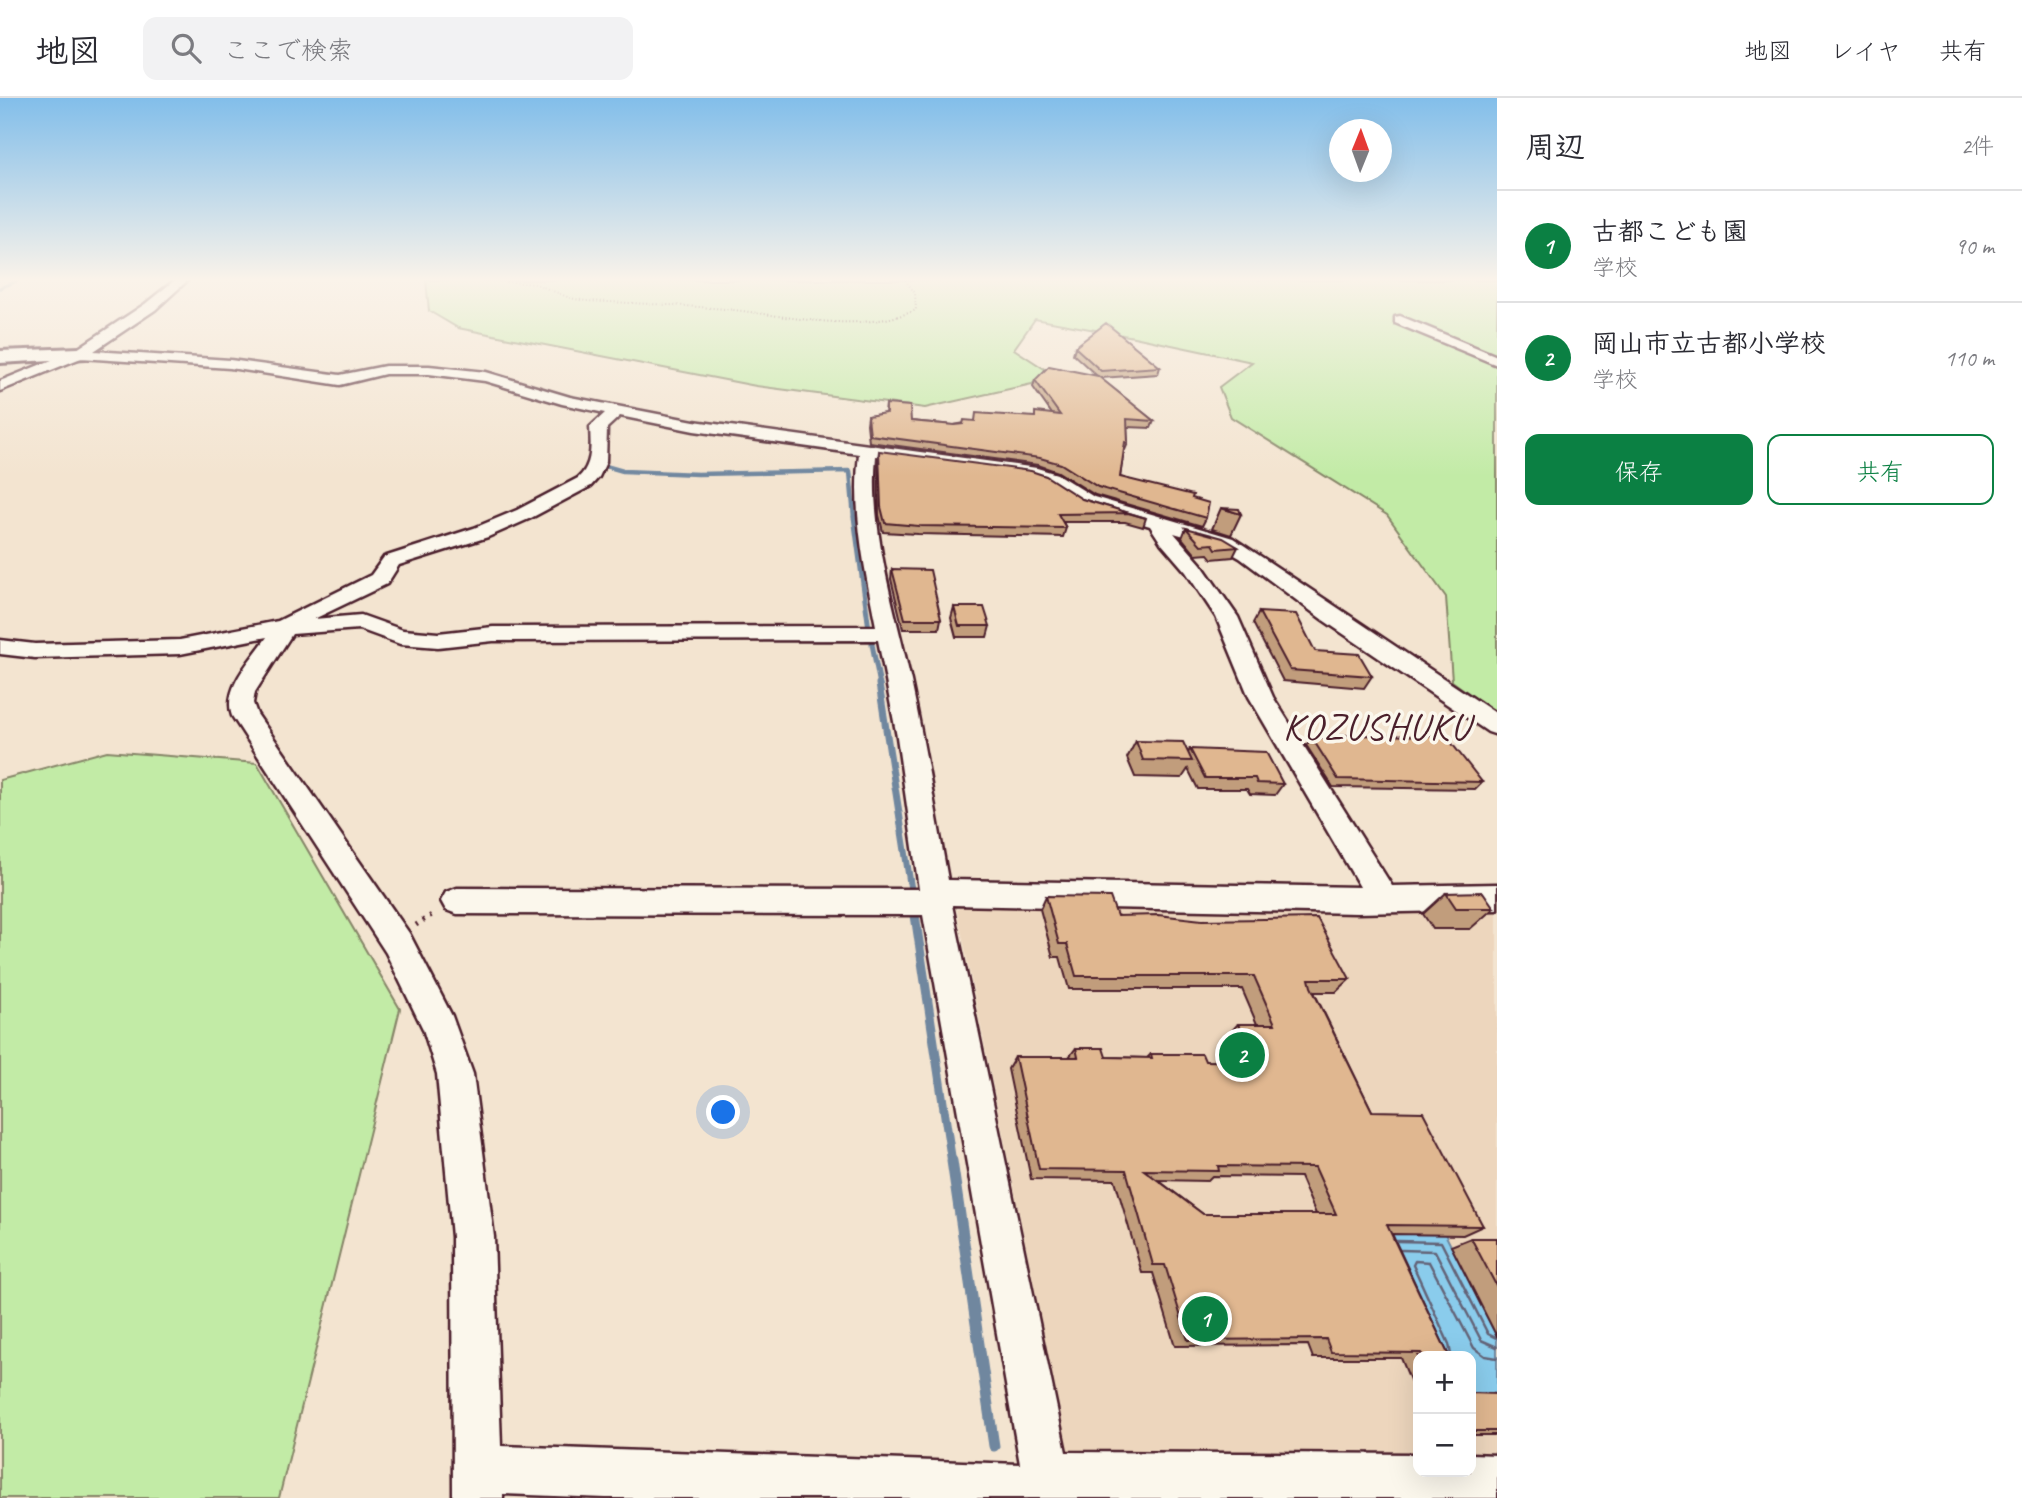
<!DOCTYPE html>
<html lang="ja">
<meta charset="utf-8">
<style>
:root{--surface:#fff;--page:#f2f2f3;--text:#2b2b33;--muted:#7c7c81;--line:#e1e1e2;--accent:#0b8043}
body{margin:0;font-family:Caveat,"Klee One",sans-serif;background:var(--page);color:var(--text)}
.controls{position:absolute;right:21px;bottom:21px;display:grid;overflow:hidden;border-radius:14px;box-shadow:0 7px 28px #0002}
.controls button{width:63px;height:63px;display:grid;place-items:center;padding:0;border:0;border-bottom:2px solid var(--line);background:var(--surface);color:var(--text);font:35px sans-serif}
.compass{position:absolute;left:1329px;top:21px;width:63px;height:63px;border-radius:50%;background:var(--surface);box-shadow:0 7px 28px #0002;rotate:1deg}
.you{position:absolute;left:724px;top:1015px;width:24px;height:24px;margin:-18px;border:5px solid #fff;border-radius:50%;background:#1a73e8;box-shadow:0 0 0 10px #1a73e833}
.badge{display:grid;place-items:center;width:46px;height:46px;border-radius:50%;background:var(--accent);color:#fff;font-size:23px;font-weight:700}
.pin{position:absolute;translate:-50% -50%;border:4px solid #fff;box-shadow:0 2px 7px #0006}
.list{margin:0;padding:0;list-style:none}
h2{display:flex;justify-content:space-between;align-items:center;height:91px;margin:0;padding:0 28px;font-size:30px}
h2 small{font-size:23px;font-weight:400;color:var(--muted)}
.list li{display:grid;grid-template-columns:46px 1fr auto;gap:21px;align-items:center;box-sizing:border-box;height:112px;padding:0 28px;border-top:2px solid var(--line)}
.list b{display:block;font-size:26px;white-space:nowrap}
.list p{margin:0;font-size:23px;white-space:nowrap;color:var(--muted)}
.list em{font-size:23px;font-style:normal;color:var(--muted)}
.actions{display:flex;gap:14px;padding:21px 28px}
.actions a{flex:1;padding:16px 0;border:2px solid var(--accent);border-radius:14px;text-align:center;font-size:24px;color:var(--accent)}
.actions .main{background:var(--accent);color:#fff}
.icon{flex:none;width:38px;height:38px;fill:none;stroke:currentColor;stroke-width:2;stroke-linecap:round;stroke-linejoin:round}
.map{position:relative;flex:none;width:1497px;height:1400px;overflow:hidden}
header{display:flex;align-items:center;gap:42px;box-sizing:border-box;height:98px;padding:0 35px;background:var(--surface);border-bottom:2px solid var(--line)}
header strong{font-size:33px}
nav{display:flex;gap:38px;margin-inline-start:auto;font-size:24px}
.search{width:490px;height:63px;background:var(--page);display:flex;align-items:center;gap:18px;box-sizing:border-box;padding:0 24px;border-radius:14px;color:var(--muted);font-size:26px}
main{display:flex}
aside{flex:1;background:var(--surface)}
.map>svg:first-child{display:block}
</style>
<header>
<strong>地図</strong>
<div class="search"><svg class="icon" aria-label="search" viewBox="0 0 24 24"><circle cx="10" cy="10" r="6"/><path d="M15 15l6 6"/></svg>ここで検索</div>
<nav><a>地図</a><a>レイヤ</a><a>共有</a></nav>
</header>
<main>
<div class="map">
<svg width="1497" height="1400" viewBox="0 0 1497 1400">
<rect width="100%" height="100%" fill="#f3e4d0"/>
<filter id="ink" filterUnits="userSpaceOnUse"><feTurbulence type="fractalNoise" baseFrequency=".0143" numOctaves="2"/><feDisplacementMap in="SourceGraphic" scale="14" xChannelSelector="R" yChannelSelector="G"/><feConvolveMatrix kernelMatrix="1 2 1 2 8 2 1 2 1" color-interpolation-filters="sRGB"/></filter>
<g filter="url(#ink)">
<path fill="#edd6bd" d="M 965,805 L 1497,810 L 1497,1358 L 1471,1358 L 1471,1258 L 1418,1258 L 1418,1358 L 1068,1353 L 957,812 Z"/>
<path fill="#c2eba6" stroke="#868568" stroke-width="2" d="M 426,182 L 1497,182 L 1497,616 L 1452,583 L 1446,499 L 1387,417 L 1231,319 L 1219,289 L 1252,264 L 1134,239 L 1035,221 L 1014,251 L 1049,274 L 1032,286 L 925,310 L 756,288 L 458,230 L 429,213 Z
M 107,653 L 257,665 L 400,911 L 279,1400 L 0,1400 L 0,682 Z"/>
<path fill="#8accec" stroke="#70879f" stroke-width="2" d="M 1370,1136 L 1445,1136 L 1497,1239 L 1497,1301 L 1471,1300 L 1471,1258 L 1426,1258 Z"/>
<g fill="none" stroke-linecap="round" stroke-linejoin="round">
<path stroke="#646478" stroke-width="2.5" d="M 1397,1143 L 1441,1144 L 1488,1236 L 1496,1240
M 1401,1152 L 1435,1153 L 1481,1242 L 1497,1249
M 1451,1257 L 1449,1246 L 1413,1167 L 1415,1163 L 1429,1164 L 1474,1250 L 1485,1258 L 1497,1260"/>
<path stroke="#70879f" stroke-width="3.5" d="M 0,190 L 19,182"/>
<path stroke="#70879f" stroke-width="4.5" d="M 602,367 L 623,373 L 698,376 L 850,373 L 854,420"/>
<path stroke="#70879f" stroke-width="5" d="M 854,419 L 869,531
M 872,546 L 880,587"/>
<path stroke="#70879f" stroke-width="7" d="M 879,586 L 912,798"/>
<path stroke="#70879f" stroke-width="9" d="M 912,797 L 952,1065"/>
<path stroke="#70879f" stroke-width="11" d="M 952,1063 L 994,1348"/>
<defs>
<path id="street" d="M 175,182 L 188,182 L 155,212 L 94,253 L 230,262 L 340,277 L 385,268 L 429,268 L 486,274 L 570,299 L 694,323 L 1037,370 L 1057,376 L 1094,399 L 1233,440 L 1497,616 L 1497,637 L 1488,634 L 1323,522 L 1240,460 L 1219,448 L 1174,435 L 1201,466 L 1238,519 L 1273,599 L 1392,788 L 1497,786 L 1497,812 L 1357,815 L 952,807 L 1066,1354 L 1418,1356 L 1418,1374 L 1471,1374 L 1471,1356 L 1497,1357 L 1497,1400 L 606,1400 L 503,1396 L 503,1400 L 453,1400 L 452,1139 L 437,976 L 423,931 L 386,855 L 232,618 C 222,590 252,561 267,539 L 180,556 L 35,560 L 0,556 L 0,542 L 35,546 L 180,542 L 278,523 L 371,477 L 384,459 L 474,430 L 517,412 L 578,380 C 593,367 591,347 590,329 L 605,315 L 562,306 L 485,283 L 429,276 L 385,276 L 340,287 L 230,270 L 81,260 L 0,293 L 0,283 L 74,253 L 145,206 ZM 620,318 L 694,333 L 859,356 C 852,413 865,472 876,528 L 493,529 L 438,535 L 403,532 L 361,517 L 314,521 L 387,486 L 399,467 L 488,439 L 531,420 L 591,388 L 599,379 L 606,364 L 607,330 ZM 876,358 L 1029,379 L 1045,384 L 1080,407 L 1150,428 L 1161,445 L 1186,474 L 1216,519 L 1249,599 L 1360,789 L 948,782 C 936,715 925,649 911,583 C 895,511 869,433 876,358 ZM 359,531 L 400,546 L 438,549 L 493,543 L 878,542 L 897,639 L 919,791 L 457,790 L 446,794 L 441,803 L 446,812 L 457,816 L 923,817 L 1020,1366 L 501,1348 L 494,1139 L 473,976 L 452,918 L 409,835 L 257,616 L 253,605 L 255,594 L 292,536 Z
M 1400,218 L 1497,258 L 1497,267 L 1395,225 L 1395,219 Z"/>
<path id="secondary" d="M 79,250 L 86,252 L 89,256 L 86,260 L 0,265 L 0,253 Z"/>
</defs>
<use href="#street" stroke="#4a1f2b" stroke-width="5"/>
<use href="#secondary" stroke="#4a1f2b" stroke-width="6"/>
<path stroke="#4a1f2b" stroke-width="2" stroke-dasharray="1 2.5" stroke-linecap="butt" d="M 485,182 L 536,186 L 570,200 L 586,203 C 632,205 679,207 725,211 C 787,217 856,237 916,212 L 915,195 L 905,182"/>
<path stroke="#4a1f2b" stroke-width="5" stroke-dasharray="2 6" stroke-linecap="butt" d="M 416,827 L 435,815"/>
<use href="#street" fill="#fbf7ec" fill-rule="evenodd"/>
<use href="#secondary" fill="#fbf7ec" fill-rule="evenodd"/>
</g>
<path fill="#c19d7c" stroke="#4a1f2b" stroke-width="2" fill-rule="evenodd" d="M 1075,249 L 1160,269 L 1158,276 L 1100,280 L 1154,323 L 1151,330 L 1127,329 L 1128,345 L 1125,352 L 1124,352 L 1120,379 L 1192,400 L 1206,420 L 1202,428 L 1095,397 L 1058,374 L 1038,367 L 869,344 L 867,326 L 868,318 L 885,315 L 886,306 L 911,323 L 954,327 L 975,323 L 1034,319 L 1052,316 L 1033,289 L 1035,282 L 1097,278 L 1073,256 Z
M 879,353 L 1082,401 L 1146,420 L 1143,429 L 1125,424 L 1063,424 L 1066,430 L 1063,439 L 918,436 L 883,434 L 879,417 L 878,361 Z
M 1221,410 L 1241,416 L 1231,437 L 1212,431 Z
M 1186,430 L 1238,449 L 1233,459 L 1212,461 L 1208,456 L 1196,457 L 1182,440 Z
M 892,471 L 941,521 L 939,531 L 903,531 L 891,481 Z
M 954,509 L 990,528 L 987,539 L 956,539 L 951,520 Z
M 1259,514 L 1315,553 L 1372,578 L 1364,590 L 1283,583 L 1253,525 Z
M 1334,637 L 1482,684 L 1475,691 L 1333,689 L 1306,647 L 1312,640 L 1332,640 Z
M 1136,643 L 1188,655 L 1190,651 L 1283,686 L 1275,697 L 1250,696 L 1247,691 L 1198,691 L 1188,671 L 1182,680 L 1135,679 L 1127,660 Z
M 1446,795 L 1494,810 L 1470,831 L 1433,831 L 1423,816 Z
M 1046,798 L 1350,881 L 1336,894 L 1314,894 L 1372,1013 L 1483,1128 L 1463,1137 L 1392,1136 L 1449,1258 L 1418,1258 L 1418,1301 L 1401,1260 L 1313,1260 L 1308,1247 L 1175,1248 L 1153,1175 L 1142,1175 L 1115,1082 L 1031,1081 L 1008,971 L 1015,959 L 1069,959 L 1076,950 L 1106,959 L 1147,960 L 1151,956 L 1205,963 L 1237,964 L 1227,938 L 1238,926 L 1257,926 L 1242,891 L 1069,891 L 1060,859 L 1053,859 L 1040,811 ZM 1212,1078 L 1300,1079 L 1316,1116 L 1203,1116 L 1158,1082 L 1207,1083 Z
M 1471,1140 L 1497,1140 L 1497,1239 L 1451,1148 Z
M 1471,1295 L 1497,1296 L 1497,1337 L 1471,1337 Z"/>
<path fill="#e0b790" stroke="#4a1f2b" stroke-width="2" fill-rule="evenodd" d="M 1106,225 L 1160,269 L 1101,273 L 1075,249 Z
M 1049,268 L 1098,278 L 1154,323 L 1127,321 L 1128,345 L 1125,344 L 1120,379 L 1193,397 L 1192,400 L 1209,405 L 1206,420 L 1098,389 L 1061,366 L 1040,360 L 870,337 L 868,318 L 886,315 L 886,306 L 910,308 L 911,323 L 954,327 L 963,326 L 964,322 L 975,323 L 976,315 L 1035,319 L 1035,314 L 1060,317 L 1035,282 Z
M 879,353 L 1031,373 L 1046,378 L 1082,401 L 1146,420 L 1128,415 L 1058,416 L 1066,430 L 919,428 L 885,425 L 881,409 Z
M 1221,410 L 1239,411 L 1241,416 Z
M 1186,430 L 1223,440 L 1238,449 L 1216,451 L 1213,446 L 1201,447 Z
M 892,471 L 930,472 L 941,521 L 905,521 Z
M 954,509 L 984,509 L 990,528 L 959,528 Z
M 1259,514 L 1296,516 L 1315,553 L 1359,556 L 1372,578 L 1290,572 Z
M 1334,637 L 1446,638 L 1482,684 L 1338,681 L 1312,640 L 1336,640 Z
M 1136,643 L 1183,644 L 1192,663 L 1143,662 Z
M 1190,651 L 1266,654 L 1283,686 L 1257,685 L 1255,680 L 1205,680 Z
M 1483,794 L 1494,810 L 1456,810 L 1446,795 Z
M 1046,798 L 1110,799 L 1117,818 L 1158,817 L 1202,822 L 1317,820 L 1350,881 L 1309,881 L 1311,889 L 1372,1013 L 1423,1014 L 1483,1128 L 1387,1127 L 1449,1258 L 1423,1258 L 1421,1255 L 1331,1254 L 1326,1241 L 1188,1242 L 1165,1167 L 1153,1167 L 1126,1072 L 1039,1071 L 1015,959 L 1078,959 L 1076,950 L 1103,950 L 1106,959 L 1152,960 L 1151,956 L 1202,956 L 1205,963 L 1254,964 L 1238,926 L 1275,926 L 1254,878 L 1076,878 L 1067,846 L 1059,846 ZM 1218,1068 L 1315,1069 L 1336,1116 L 1203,1116 L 1144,1072 L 1219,1073 Z
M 1471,1140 L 1497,1140 L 1497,1189 Z
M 1471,1295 L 1497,1296 L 1497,1333 L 1471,1333 Z"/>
</g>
<linearGradient id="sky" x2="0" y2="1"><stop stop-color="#82beea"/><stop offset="0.48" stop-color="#faf3ea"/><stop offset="1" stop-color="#faf3ea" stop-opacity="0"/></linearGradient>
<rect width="1497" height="378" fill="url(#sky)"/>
<g text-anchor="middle" stroke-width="7" stroke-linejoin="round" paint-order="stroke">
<g font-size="38" letter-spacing="2" fill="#4a1f2b" stroke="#fbf7ec">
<text x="1377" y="641">KOZUSHUKU</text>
</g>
</g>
</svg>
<div class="controls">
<button>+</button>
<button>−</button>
</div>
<svg class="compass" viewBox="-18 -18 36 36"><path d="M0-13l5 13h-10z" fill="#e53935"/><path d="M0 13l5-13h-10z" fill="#7c7c81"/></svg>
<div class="you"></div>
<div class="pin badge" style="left:1205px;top:1221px">1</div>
<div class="pin badge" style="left:1242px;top:957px">2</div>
</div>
<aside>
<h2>周辺<small>2件</small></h2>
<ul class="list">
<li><span class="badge">1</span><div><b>古都こども園</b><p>学校</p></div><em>90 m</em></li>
<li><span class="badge">2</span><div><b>岡山市立古都小学校</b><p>学校</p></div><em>110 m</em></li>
</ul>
<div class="actions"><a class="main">保存</a><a>共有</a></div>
</aside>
</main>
